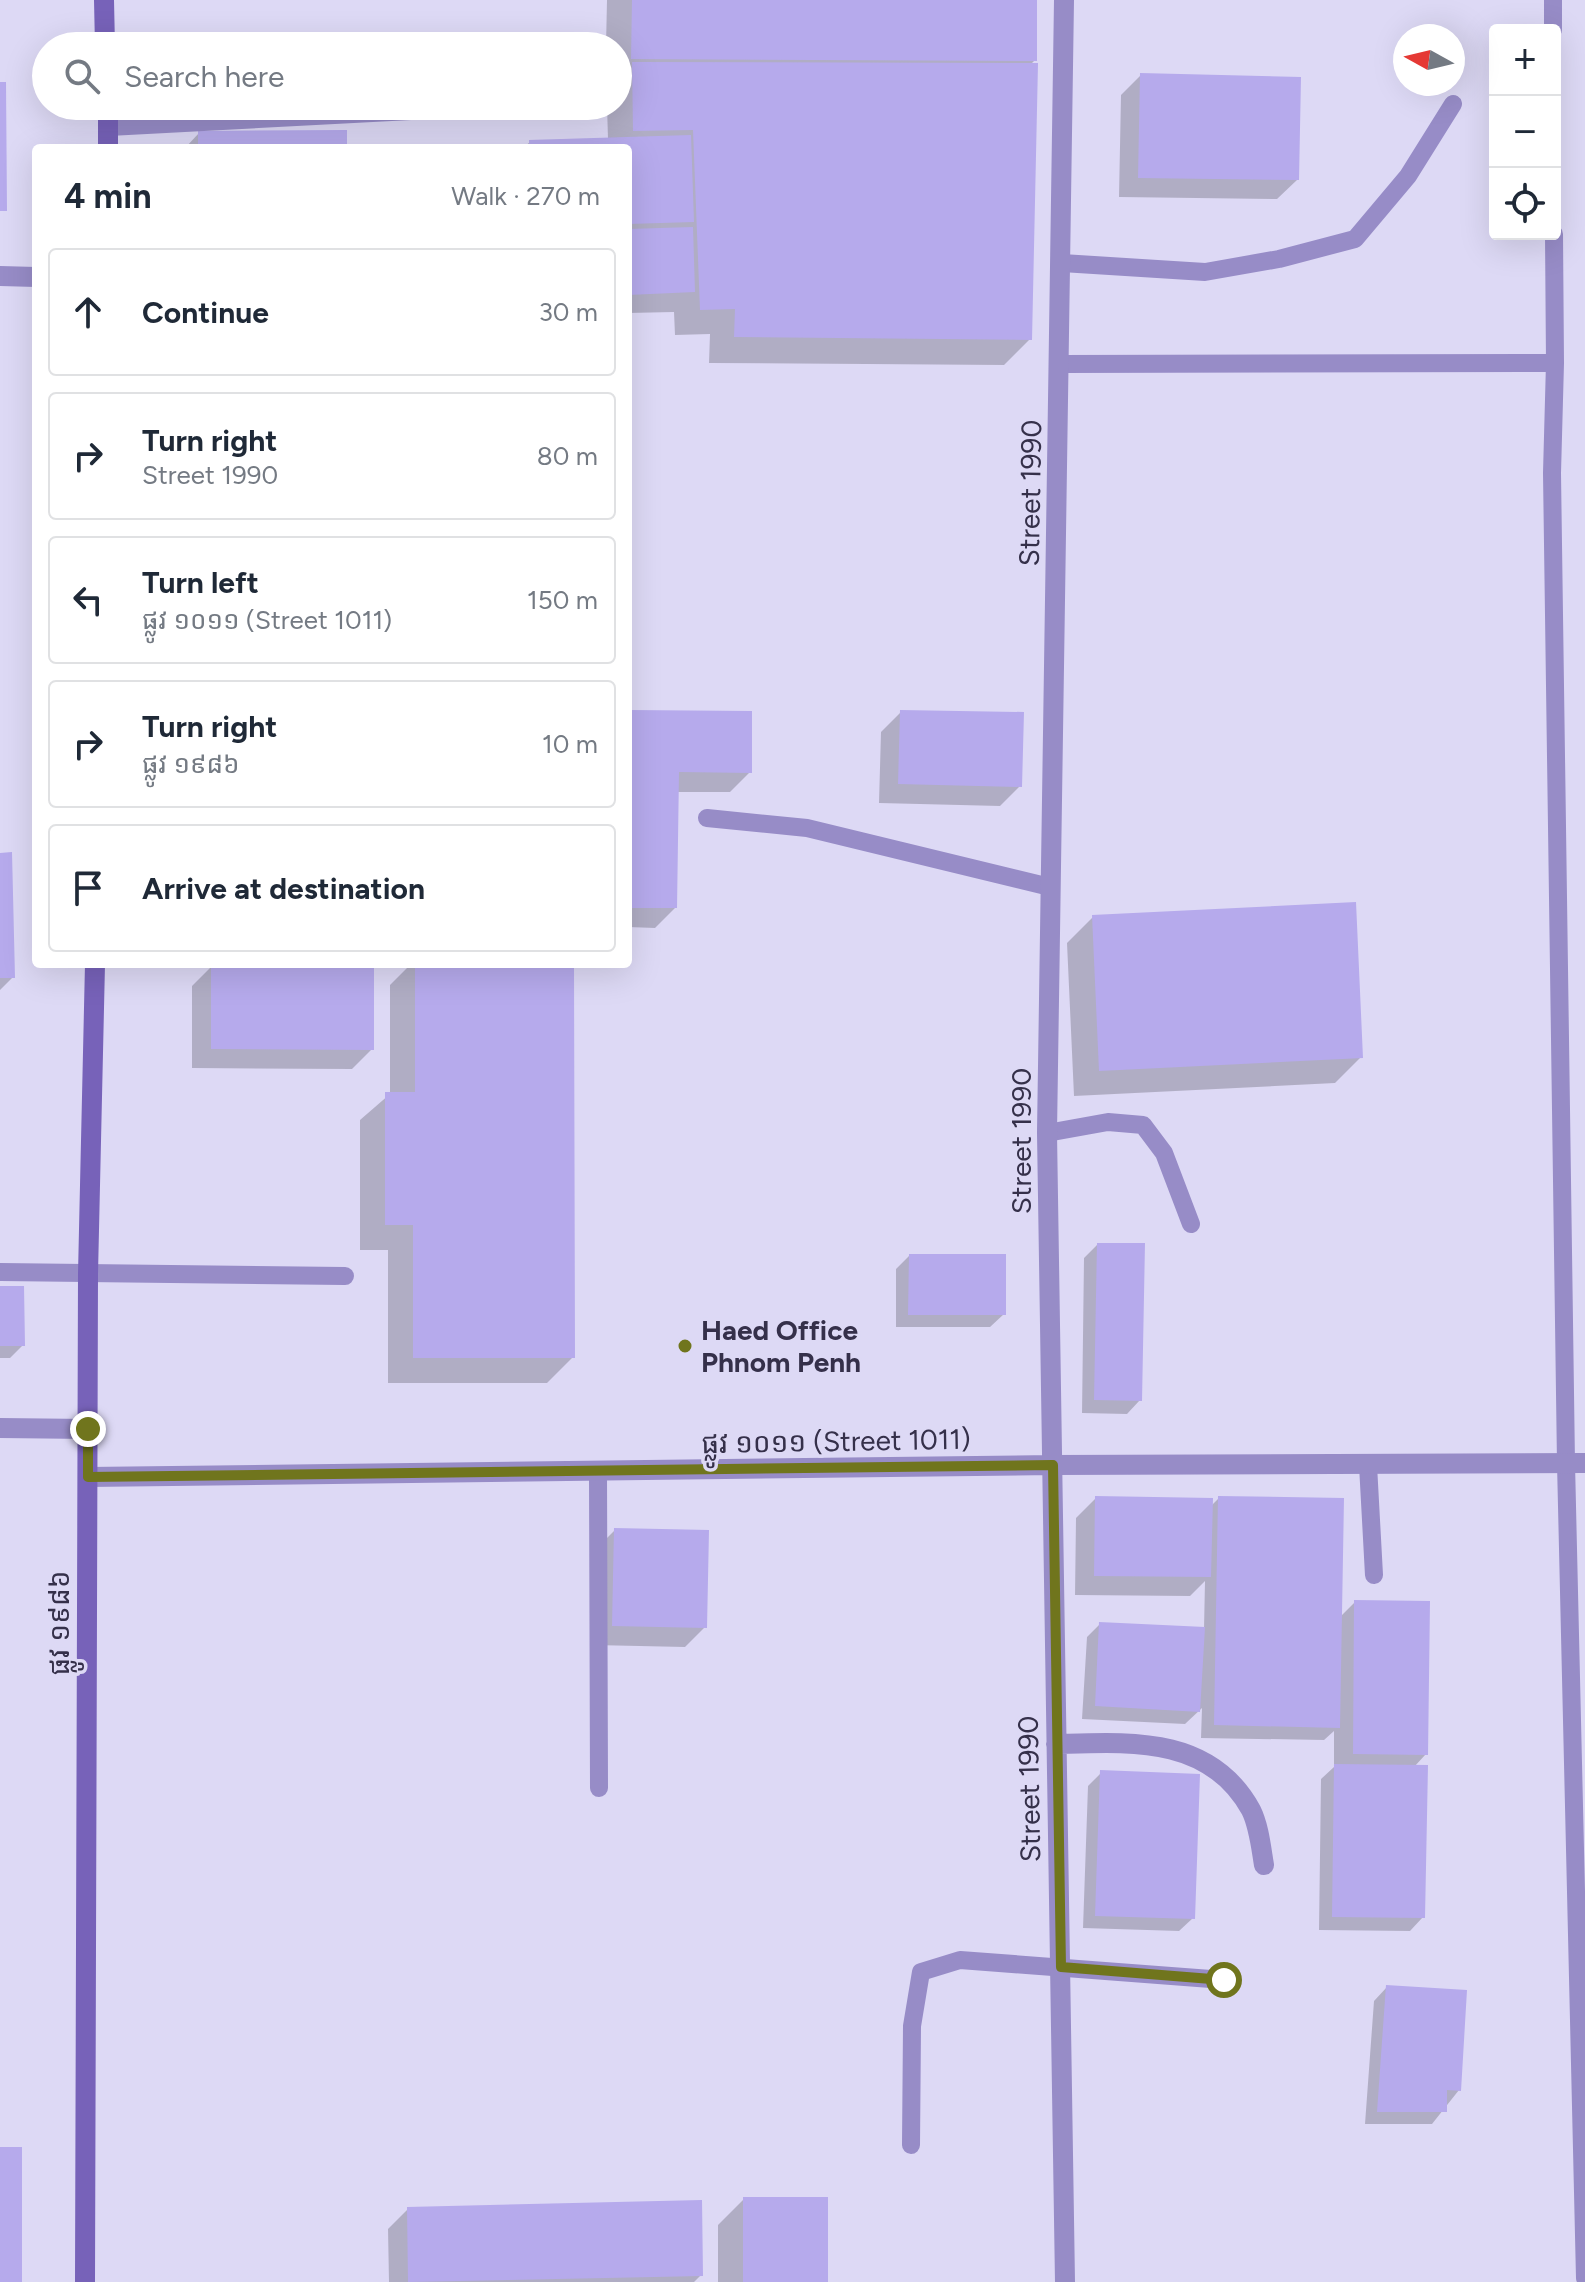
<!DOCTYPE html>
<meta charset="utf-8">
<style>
:root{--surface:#fff;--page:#f6f6f7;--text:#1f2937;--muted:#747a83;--line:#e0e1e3}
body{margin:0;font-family:Figtree,"Noto Sans Khmer",sans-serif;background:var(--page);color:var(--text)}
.controls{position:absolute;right:24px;top:24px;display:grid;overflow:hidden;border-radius:8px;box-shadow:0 8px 32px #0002}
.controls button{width:72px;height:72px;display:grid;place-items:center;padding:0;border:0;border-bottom:2px solid var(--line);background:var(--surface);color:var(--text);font:40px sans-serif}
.compass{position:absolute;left:1393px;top:24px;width:72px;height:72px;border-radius:50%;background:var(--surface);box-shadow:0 8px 32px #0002;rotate:278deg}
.stop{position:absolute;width:24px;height:24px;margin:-18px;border:6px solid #70751d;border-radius:50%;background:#fff}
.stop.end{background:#70751d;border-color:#fff;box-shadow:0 2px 8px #0008}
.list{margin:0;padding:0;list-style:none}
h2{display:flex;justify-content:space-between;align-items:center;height:104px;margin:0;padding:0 32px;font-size:34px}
h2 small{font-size:26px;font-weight:400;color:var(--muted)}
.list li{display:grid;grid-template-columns:52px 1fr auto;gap:24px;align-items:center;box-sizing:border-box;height:128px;margin:0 16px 16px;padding:0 16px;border:2px solid var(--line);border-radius:8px}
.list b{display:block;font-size:30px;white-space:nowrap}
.list p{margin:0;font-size:26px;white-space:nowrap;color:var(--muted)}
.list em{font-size:26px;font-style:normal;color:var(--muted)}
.icon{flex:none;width:44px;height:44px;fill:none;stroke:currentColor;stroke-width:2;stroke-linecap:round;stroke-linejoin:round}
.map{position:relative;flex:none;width:1585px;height:2282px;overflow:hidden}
.search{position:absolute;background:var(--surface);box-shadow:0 8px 32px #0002;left:32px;top:32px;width:600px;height:88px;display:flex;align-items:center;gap:20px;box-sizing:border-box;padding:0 28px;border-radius:44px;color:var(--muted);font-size:30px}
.panel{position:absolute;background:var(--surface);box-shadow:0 8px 32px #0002;left:32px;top:144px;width:600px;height:824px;border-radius:8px}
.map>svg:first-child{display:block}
</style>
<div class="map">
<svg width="1585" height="2282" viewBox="0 0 1585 2282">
<rect width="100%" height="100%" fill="#ddd9f5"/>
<path fill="#0003" d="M 607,0 L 1035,0 L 1035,60 L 1030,65 L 1030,339 L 1004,365 L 709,363 L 710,334 L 675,335 L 674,312 L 628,313 L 628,148 L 523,148 L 530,142 L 608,139 L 607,106 L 618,106 L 618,46 L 606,46 Z
M 1141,75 L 1297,180 L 1277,199 L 1119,197 L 1121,95 Z
M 199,133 L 345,148 L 185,148 Z
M 628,712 L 750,772 L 730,792 L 677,792 L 675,908 L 655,928 L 628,927 Z
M 901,712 L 1020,786 L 1000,806 L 879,803 L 881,732 Z
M 0,855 L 13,977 L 0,990 Z
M 1093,917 L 1361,1057 L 1335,1083 L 1074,1096 L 1067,943 Z
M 411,964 L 572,964 L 573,1357 L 547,1383 L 388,1383 L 388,1250 L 360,1250 L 360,1120 L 390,1094 L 390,985 Z
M 212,966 L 372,1049 L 352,1069 L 192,1068 L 192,986 Z
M 1097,1245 L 1140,1400 L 1127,1414 L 1082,1413 L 1084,1258 Z
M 909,1256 L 1004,1314 L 990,1327 L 896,1327 L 896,1269 Z
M 0,1288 L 23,1345 L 10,1358 L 0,1358 Z
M 1096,1498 L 1211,1506 L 1219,1498 L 1340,1617 L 1355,1602 L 1426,1754 L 1414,1767 L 1423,1917 L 1410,1931 L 1319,1930 L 1321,1779 L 1334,1767 L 1334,1731 L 1324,1740 L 1201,1738 L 1202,1708 L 1185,1724 L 1082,1719 L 1087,1637 L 1100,1624 L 1204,1629 L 1205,1581 L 1190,1596 L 1075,1595 L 1076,1518 Z
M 615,1530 L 705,1627 L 685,1647 L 593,1645 L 595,1550 Z
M 1101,1773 L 1193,1918 L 1179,1931 L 1083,1928 L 1088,1786 Z
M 1387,1987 L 1459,2090 L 1432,2124 L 1365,2124 L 1374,2001 Z
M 744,2199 L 826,2282 L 718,2282 L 718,2225 Z
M 408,2209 L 701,2275 L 694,2282 L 389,2282 L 388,2229 Z"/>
<path fill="#b6aaec" d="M 632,0 L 1037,0 L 1037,61 L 631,59 Z
M 632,62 L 1038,63 L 1032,340 L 734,337 L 735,309 L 700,310 L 693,130 L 633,131 Z
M 1140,73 L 1301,77 L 1299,180 L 1138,178 Z
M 0,82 L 6,82 L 7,211 L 0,211 Z
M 347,130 L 347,148 L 198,148 L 198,131 Z
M 691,135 L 694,222 L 628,224 L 628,148 L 529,148 L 529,140 Z
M 693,227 L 695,292 L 628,295 L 628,229 Z
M 628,710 L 752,711 L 752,773 L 679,772 L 677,908 L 628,908 Z
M 900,710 L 1024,712 L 1022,787 L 898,784 Z
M 12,852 L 15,978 L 0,978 L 0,853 Z
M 1356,902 L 1363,1058 L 1099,1071 L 1092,915 Z
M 211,964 L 374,964 L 374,1050 L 211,1049 Z
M 415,964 L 574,964 L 575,1358 L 413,1358 L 413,1225 L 385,1225 L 385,1092 L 415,1092 Z
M 1097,1243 L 1145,1243 L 1142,1401 L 1094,1400 Z
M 909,1254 L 1006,1254 L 1006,1315 L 908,1315 Z
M 0,1286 L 24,1286 L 25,1346 L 0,1346 Z
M 1095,1496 L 1213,1498 L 1211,1577 L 1094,1576 Z
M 1218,1496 L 1344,1498 L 1340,1728 L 1214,1725 Z
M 614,1528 L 709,1530 L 707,1628 L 612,1626 Z
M 1354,1600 L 1430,1601 L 1428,1755 L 1353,1754 Z
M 1099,1622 L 1205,1627 L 1200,1712 L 1095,1706 Z
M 1334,1764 L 1428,1765 L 1425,1918 L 1332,1917 Z
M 1100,1770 L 1200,1774 L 1195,1919 L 1095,1916 Z
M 1386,1985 L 1467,1990 L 1461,2091 L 1447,2090 L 1447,2112 L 1377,2112 Z
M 0,2147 L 22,2147 L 22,2282 L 0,2282 Z
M 743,2197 L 828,2197 L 828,2282 L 743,2282 Z
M 702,2200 L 703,2276 L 408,2282 L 407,2207 Z"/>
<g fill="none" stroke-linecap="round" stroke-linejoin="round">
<path stroke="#978cc7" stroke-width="18" d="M 1553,0 L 1553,30
M 109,127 L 506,106
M 1554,234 L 1555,363
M 1062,263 L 1205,272 L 1279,259 L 1355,239 L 1408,176 L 1453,104
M 1061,364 L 1555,363 L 1552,473 L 1566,1463 L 1585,2278
M 707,818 L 807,828 L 1050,887
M 1047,1133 L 1108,1122 L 1143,1125 L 1164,1153 L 1191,1224
M 0,1272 L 345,1276
M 1368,1465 L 1374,1575
M 598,1473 L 599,1788
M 911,2145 L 912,2026 L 921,1972 L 960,1960 L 1224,1980"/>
<path stroke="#978cc7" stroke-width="20" d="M 1064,0 L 1047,1133 L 1065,2282
M 0,276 L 36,277
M 0,1428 L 88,1429
M 88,1477 L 1053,1465 L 1585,1463
M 1056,1744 C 1129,1742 1210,1735 1251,1810 C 1259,1826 1261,1847 1264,1865"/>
<path stroke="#7762b9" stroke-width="20" d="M 104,0 L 105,46
M 108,106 L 108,148
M 85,2282 L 88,1274 L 95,964"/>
</g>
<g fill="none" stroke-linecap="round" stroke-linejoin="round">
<path stroke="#70751d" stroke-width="10" d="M 88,1429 L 88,1477 L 1053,1465 L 1061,1967 L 1224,1980"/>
</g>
<circle fill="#70751d" stroke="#ddd9f5" stroke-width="3" cx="685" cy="1346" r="8"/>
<g text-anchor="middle" stroke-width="7" stroke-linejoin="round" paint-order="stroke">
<g font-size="28" fill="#35304a" stroke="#ddd9f5">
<text transform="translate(1030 493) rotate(-89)" y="10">Street 1990</text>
<text transform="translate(1021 1141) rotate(-90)" y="10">Street 1990</text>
<text transform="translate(836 1441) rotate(-1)" y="10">ផ្លូវ ១០១១ (Street 1011)</text>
<text transform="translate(59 1623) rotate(-90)" y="10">ផ្លូវ ១៩៨៦</text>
<text transform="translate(1029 1789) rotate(-91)" y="10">Street 1990</text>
</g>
<g font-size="28" font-weight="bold" fill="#35304a" stroke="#ddd9f5" text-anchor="start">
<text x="701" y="1340">Haed Office<tspan x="701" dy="32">Phnom Penh</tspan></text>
</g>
</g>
</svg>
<div class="controls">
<button>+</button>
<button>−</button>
<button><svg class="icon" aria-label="locate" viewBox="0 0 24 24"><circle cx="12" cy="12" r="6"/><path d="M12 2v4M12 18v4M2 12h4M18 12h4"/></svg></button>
</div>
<svg class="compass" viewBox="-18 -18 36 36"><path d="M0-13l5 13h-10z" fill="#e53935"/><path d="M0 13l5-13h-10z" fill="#747a83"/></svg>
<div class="stop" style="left:1224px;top:1980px"></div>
<div class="stop end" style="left:88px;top:1429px"></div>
<div class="search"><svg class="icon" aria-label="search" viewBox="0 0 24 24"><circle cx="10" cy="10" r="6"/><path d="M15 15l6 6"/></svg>Search here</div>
<section class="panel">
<h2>4 min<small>Walk · 270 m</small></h2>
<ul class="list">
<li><svg class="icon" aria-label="ahead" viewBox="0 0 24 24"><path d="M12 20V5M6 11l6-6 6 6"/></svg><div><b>Continue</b></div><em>30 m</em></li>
<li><svg class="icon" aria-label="right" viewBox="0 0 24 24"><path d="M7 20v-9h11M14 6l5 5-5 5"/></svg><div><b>Turn right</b><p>Street 1990</p></div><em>80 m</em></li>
<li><svg class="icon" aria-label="left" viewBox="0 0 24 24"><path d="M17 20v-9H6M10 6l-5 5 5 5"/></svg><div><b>Turn left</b><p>ផ្លូវ ១០១១ (Street 1011)</p></div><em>150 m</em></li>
<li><svg class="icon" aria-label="right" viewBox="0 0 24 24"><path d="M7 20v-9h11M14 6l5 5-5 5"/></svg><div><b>Turn right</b><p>ផ្លូវ ១៩៨៦</p></div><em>10 m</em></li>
<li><svg class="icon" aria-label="arrive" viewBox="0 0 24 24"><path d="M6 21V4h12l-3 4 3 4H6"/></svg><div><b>Arrive at destination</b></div></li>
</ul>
</section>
</div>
